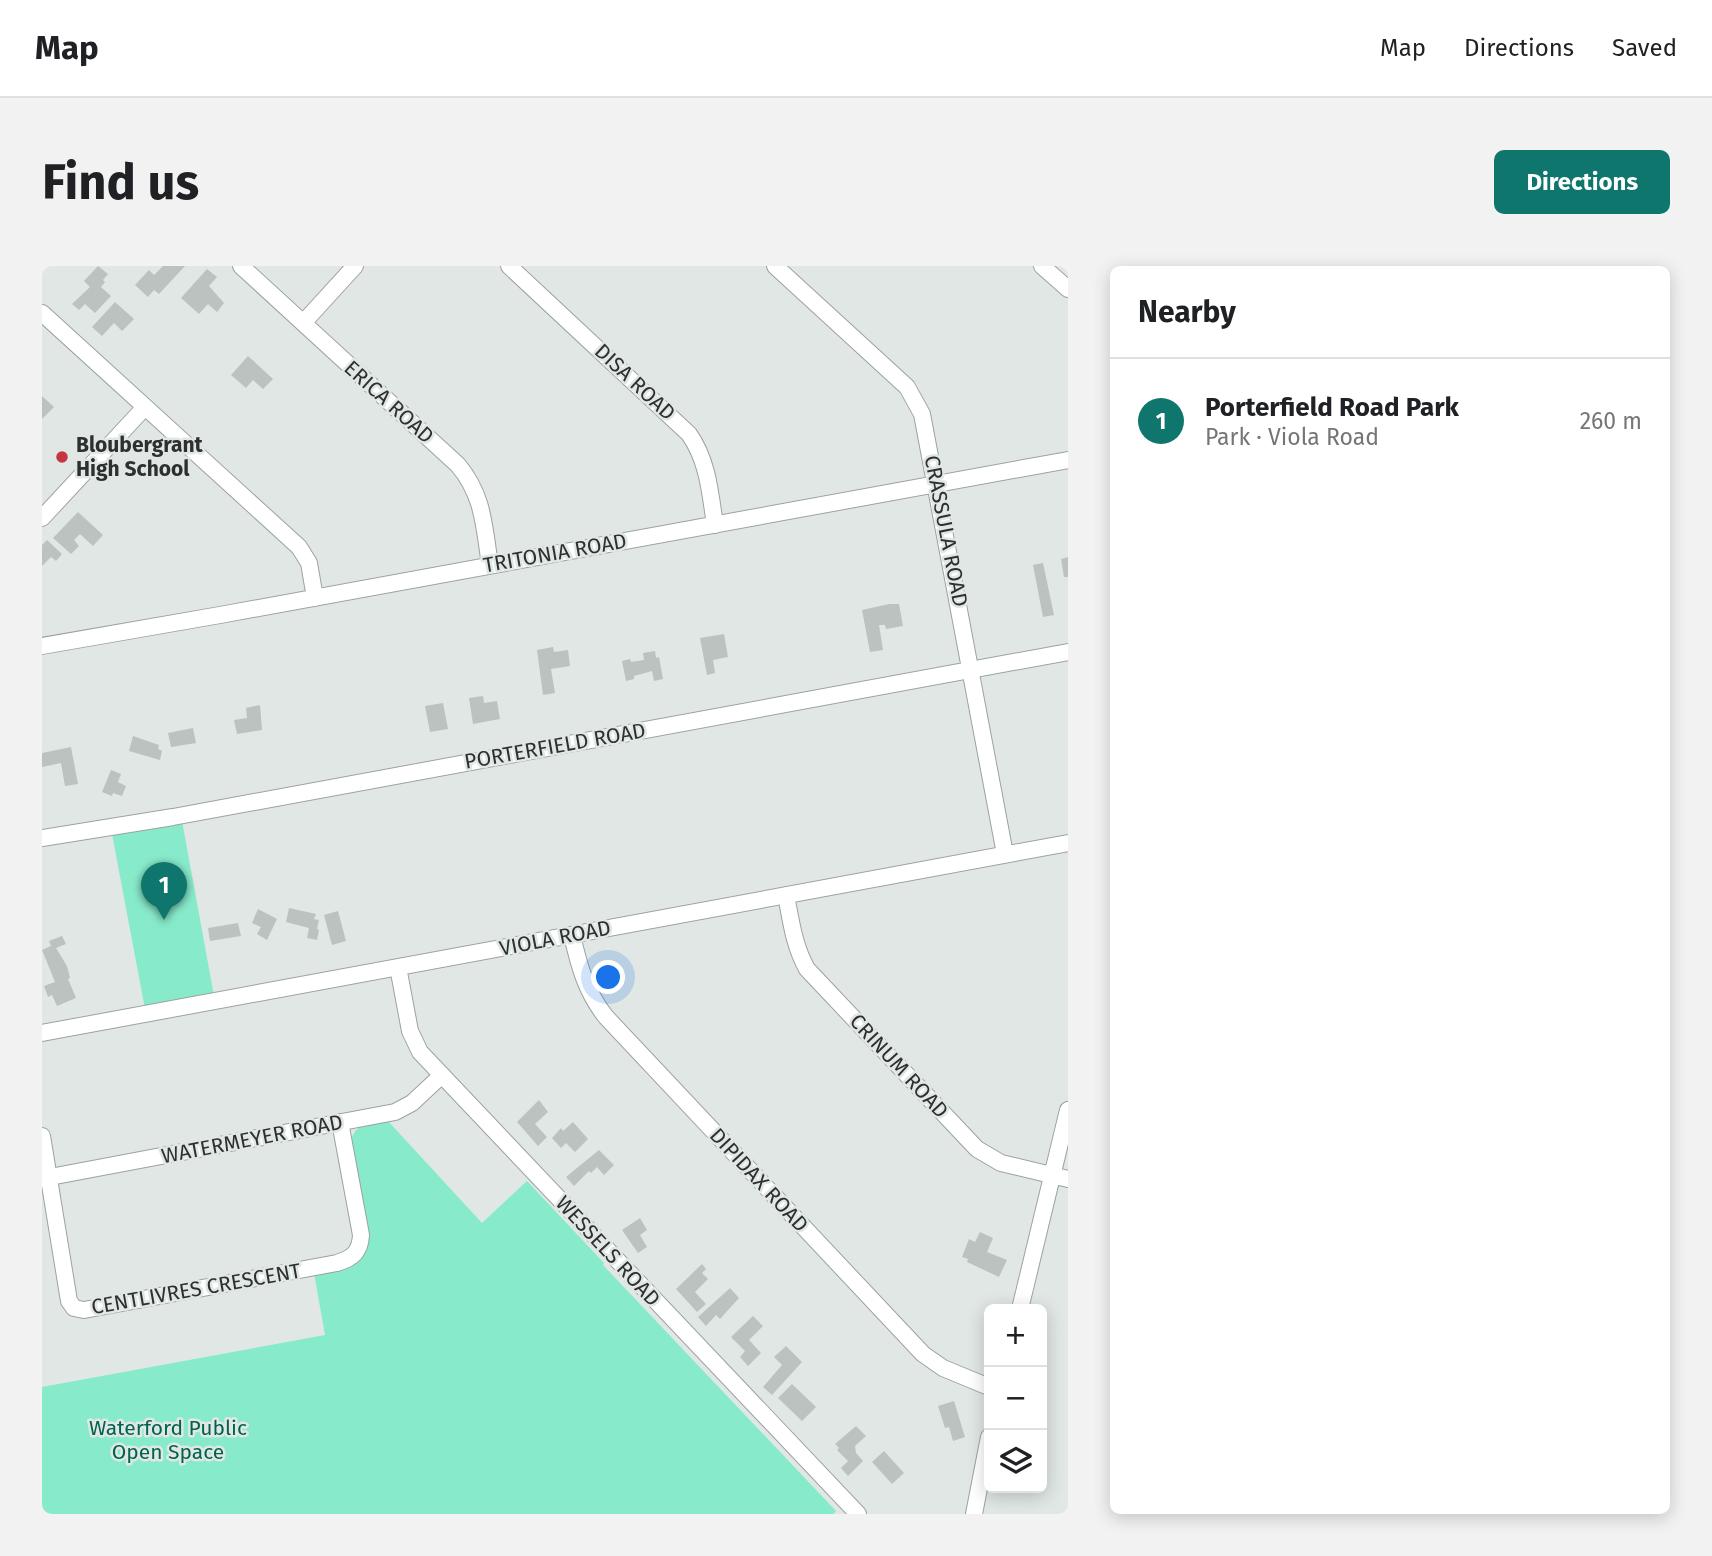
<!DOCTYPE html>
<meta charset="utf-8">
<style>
:root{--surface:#fff;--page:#f2f2f2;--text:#202124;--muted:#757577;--line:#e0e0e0;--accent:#0f766e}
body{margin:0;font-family:"Fira Sans",sans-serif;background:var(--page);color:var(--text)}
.controls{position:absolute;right:21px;bottom:21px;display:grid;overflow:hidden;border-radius:10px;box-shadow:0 4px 18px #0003}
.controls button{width:63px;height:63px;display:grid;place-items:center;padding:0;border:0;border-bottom:2px solid var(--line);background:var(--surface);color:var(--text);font:35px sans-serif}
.you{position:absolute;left:567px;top:712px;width:24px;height:24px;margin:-18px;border:5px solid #fff;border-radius:50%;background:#1a73e8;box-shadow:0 0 0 10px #1a73e833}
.badge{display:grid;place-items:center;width:46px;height:46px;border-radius:50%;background:var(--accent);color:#fff;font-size:23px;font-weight:700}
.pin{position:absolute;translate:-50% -58px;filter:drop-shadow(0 2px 4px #0008)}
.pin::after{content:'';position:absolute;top:37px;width:24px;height:21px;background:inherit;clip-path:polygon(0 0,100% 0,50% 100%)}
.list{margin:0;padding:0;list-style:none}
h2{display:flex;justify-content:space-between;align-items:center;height:91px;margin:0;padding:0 28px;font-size:30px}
h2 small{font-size:23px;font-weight:400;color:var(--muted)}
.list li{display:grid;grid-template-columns:46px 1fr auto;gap:21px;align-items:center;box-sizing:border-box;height:126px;padding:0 28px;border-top:2px solid var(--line)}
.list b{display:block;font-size:26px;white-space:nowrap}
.list p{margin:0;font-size:23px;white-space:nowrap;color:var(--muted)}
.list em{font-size:23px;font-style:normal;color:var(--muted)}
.icon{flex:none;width:38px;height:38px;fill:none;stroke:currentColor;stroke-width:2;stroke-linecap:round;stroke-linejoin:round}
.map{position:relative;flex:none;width:1026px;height:1248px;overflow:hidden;border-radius:10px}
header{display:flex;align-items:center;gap:42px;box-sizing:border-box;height:98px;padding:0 35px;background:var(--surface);border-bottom:2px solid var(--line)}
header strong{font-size:33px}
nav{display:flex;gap:38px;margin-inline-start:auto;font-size:24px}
.intro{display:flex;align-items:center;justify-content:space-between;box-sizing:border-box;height:168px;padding:0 42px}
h1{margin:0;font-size:49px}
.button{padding:18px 32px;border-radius:10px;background:var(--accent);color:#fff;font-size:24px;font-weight:700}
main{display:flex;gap:42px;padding:0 42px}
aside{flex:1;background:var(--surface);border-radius:10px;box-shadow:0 4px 18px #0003}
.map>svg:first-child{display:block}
</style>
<header>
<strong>Map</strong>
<nav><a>Map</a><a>Directions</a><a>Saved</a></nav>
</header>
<div class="intro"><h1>Find us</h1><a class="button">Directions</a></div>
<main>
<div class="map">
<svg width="1026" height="1248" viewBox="0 0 1026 1248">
<rect width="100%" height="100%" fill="#e0e7e4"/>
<path fill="#87eacb" d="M 140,555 L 172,730 L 103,743 L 70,568 Z
M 345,854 L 440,957 L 485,915 L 562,997 L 561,999 L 794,1245 L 791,1248 L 0,1248 L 0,1121 L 283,1069 L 272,1007 L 306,1001 L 322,988 L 326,969 L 308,879 C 312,856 326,858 345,854 Z"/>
<path fill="#bbc2c0" d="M 56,0 L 66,8 L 61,14 L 63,16 L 59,21 L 69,30 L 53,47 L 43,38 L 37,44 L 30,38 L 48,21 L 42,15 Z
M 121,0 L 143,0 L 117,28 L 112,24 L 106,31 L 93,19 L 107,4 L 112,9 Z
M 165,3 L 175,11 L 167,20 L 182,37 L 175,46 L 166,38 L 157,48 L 139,32 Z
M 73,36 L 92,53 L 80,65 L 72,57 L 60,70 L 50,61 Z
M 206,90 L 231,113 L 221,123 L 211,114 L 204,122 L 189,109 Z
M 0,130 L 12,141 L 0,153 Z
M 36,246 L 61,269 L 51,280 L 38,268 L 32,274 L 37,280 L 29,288 L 11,272 Z
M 5,274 L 20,288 L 14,295 L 9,291 L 0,300 L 0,279 Z
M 1026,291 L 1026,311 L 1022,311 L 1019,293 Z
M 1001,297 L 1012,349 L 1001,351 L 991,299 Z
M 847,338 L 857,338 L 861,360 L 844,363 L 843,359 L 837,359 L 841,384 L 828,386 L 820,344 Z
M 682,368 L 686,391 L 671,394 L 673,407 L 665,409 L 658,372 Z
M 511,381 L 512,386 L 526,384 L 528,400 L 509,403 L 513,427 L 501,429 L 495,384 Z
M 613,385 L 614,392 L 617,391 L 621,413 L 612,415 L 610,405 L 592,410 L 592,413 L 584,415 L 580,395 L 588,393 L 589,396 L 602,394 L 601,387 Z
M 441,430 L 442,437 L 455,435 L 458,453 L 431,458 L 427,432 Z
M 401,437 L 406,463 L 388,466 L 383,440 Z
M 218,439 L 220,464 L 195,468 L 192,454 L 205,452 L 204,442 Z
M 151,462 L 154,477 L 129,481 L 126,467 Z
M 91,470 L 117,479 L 116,483 L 120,485 L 118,494 L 87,485 Z
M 29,481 L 36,518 L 23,520 L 19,497 L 0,501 L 0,487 Z
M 69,504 L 79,508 L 76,516 L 84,520 L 80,530 L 71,527 L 70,530 L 60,526 Z
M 247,642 L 274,648 L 272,653 L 277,654 L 275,663 L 277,664 L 275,674 L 265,672 L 267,662 L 244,656 Z
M 216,643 L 235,653 L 225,674 L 215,668 L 219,661 L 210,657 Z
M 296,645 L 304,675 L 290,679 L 282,649 Z
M 196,657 L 199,670 L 168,675 L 166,662 Z
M 20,670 L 24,678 L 14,682 L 25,700 L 28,712 L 26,713 L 34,732 L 15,740 L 10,729 L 6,731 L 2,720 L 13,716 L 0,684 L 9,680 L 7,675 Z
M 497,834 L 506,846 L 493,858 L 505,871 L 496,880 L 475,856 Z
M 531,856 L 546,873 L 533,886 L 524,877 L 519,882 L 510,872 L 519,862 L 521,865 Z
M 557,884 L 572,899 L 562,909 L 555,901 L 549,907 L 547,905 L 532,920 L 524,911 Z
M 598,952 L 605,964 L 598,969 L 605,981 L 596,987 L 580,964 Z
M 938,966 L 951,972 L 945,986 L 965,994 L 957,1011 L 925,996 L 926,993 L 920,991 L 927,973 L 933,976 Z
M 660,998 L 664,1003 L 660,1007 L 666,1013 L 653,1026 L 664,1038 L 655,1046 L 634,1023 Z
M 688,1022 L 697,1032 L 678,1053 L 674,1049 L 664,1060 L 656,1051 Z
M 711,1050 L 721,1060 L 707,1074 L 719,1087 L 706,1100 L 698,1091 L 703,1085 L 689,1071 Z
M 744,1080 L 760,1096 L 730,1129 L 721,1121 L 740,1099 L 732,1091 Z
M 750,1118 L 774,1141 L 760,1155 L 736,1132 Z
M 912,1135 L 923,1171 L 911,1175 L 907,1161 L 903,1162 L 896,1140 Z
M 814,1160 L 824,1170 L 813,1180 L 814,1187 L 821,1195 L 806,1210 L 799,1202 L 806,1195 L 795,1184 L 797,1182 L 793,1178 Z
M 842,1185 L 862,1207 L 850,1218 L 830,1196 Z"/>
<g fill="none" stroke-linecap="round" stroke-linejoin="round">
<defs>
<path id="minor" d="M 199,0 L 416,199 C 442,230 442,261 448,299
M 467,0 L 647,168 C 666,195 668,226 673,259
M 733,0 L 865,121 L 880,148 L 963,588
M 1000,0 L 1026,23
M 0,47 L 257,281 L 267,297 L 273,332
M 261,57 L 313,0
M 0,252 L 103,141
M 0,380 L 178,349 L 1026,194
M 0,572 L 131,551 L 1026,386
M 744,629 C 749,655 752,680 765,703 L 935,883 L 959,897 L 1026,913
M 530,669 C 537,700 544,726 564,751 L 881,1088 L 901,1102 L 947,1121
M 356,701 L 368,765 L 378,786 L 816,1248
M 0,767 L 1026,577
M 0,870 L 27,1035 L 32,1042 L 42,1044 L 295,997 C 311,992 318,986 319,969 L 298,856
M 8,911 L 353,846 L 370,837 L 400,809
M 978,1043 L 1026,844
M 932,1248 L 947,1171"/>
</defs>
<use href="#minor" stroke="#9ca2a0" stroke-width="18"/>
<use href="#minor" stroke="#fff" stroke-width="16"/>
</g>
<circle fill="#c63642" stroke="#e0e7e4" stroke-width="2.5" cx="20" cy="191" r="7"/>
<g text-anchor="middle" stroke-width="5" stroke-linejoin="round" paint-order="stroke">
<g font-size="21" fill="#2d302f" stroke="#e0e7e4">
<text transform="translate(593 116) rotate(43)" y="7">DISA ROAD</text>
<text transform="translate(347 136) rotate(42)" y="7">ERICA ROAD</text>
<text transform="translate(904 265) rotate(79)" y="7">CRASSULA ROAD</text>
<text transform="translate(513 287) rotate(-10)" y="7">TRITONIA ROAD</text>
<text transform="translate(513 480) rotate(-10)" y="7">PORTERFIELD ROAD</text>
<text transform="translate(513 672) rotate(-11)" y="7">VIOLA ROAD</text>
<text transform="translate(857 800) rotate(47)" y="7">CRINUM ROAD</text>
<text transform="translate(210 873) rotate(-11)" y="7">WATERMEYER ROAD</text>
<text transform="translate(717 914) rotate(47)" y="7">DIPIDAX ROAD</text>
<text transform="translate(566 985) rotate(47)" y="7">WESSELS ROAD</text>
<text transform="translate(154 1023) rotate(-10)" y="7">CENTLIVRES CRESCENT</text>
</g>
<g font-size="21" font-weight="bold" fill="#2d302f" stroke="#e0e7e4" text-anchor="start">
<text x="34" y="186">Bloubergrant<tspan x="34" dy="24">High School</tspan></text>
</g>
<g font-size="21" fill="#00634e" stroke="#e0e7e4">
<text x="126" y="1169">Waterford Public<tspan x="126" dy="24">Open Space</tspan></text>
</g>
</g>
</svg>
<div class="controls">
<button>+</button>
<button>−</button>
<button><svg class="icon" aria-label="layers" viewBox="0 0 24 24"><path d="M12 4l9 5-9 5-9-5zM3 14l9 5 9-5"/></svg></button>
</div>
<div class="you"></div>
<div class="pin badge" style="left:122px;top:654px">1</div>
</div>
<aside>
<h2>Nearby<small></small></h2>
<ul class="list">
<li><span class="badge">1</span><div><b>Porterfield Road Park</b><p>Park · Viola Road</p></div><em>260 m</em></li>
</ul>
</aside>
</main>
